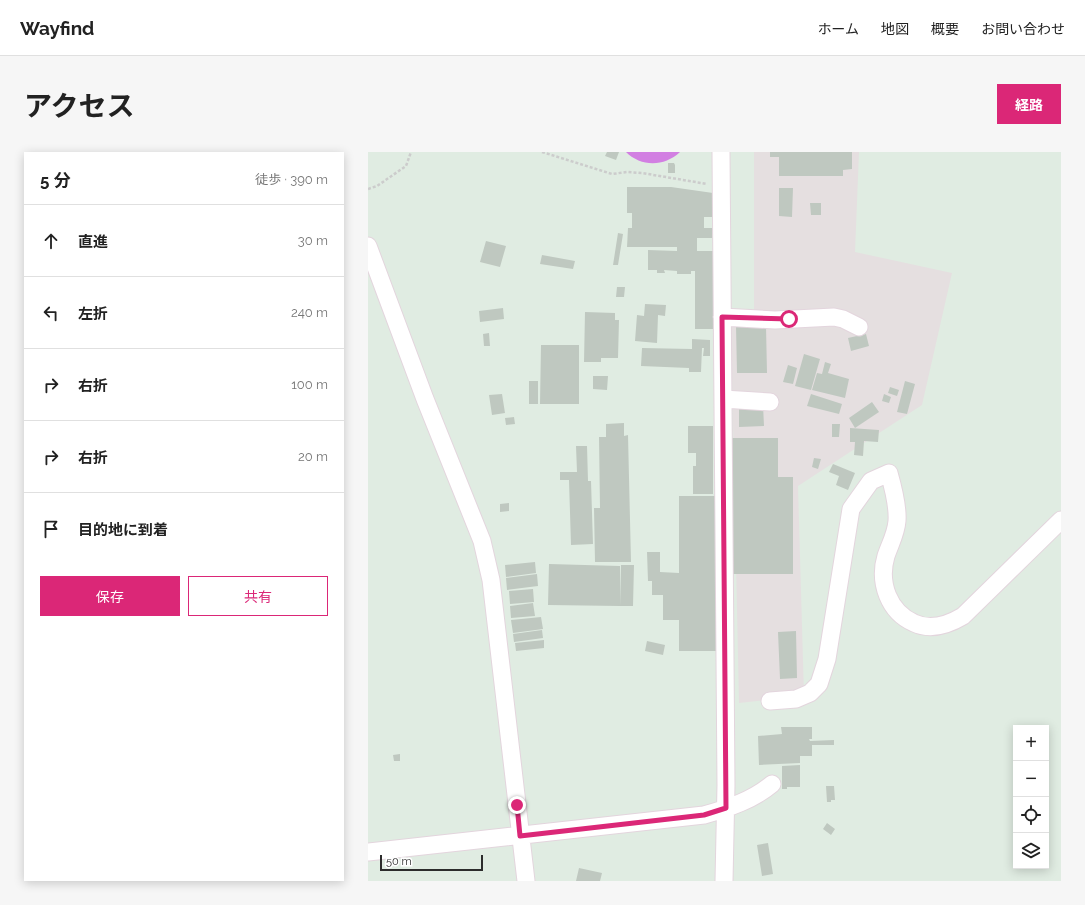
<!DOCTYPE html>
<html lang="ja">
<meta charset="utf-8">
<style>
:root{--surface:#fff;--page:#f6f6f6;--text:#222;--muted:#767676;--line:#e0e0e0;--accent:#db2777}
body{margin:0;font-family:Raleway,"Noto Sans JP",sans-serif;background:var(--page);color:var(--text)}
.controls{position:absolute;right:12px;bottom:12px;display:grid;overflow:hidden;border-radius:0px;box-shadow:0 2px 10px #0003}
.controls button{width:36px;height:36px;display:grid;place-items:center;padding:0;border:0;border-bottom:1px solid var(--line);background:var(--surface);color:var(--text);font:20px sans-serif}
.scale{position:absolute;left:12px;bottom:10px;width:103px;box-sizing:border-box;padding-left:4px;border:2px solid #2c2c2c;border-top:0;font-size:11px;line-height:14px;white-space:nowrap;color:#2c2c2c;-webkit-text-stroke:3px #fff;paint-order:stroke}
.stop{position:absolute;width:12px;height:12px;margin:-9px;border:3px solid #db2777;border-radius:50%;background:#fff}
.stop.end{background:#db2777;border-color:#fff;box-shadow:0 1px 4px #0008}
.list{margin:0;padding:0;list-style:none}
h2{display:flex;justify-content:space-between;align-items:center;height:52px;margin:0;padding:0 16px;font-size:17px}
h2 small{font-size:13px;font-weight:400;color:var(--muted)}
.list li{display:grid;grid-template-columns:26px 1fr auto;gap:12px;align-items:center;box-sizing:border-box;height:72px;padding:0 16px;border-top:1px solid var(--line)}
.list b{display:block;font-size:15px;white-space:nowrap}
.list em{font-size:13px;font-style:normal;color:var(--muted)}
.actions{display:flex;gap:8px;padding:12px 16px}
.actions a{flex:1;padding:9px 0;border:1px solid var(--accent);border-radius:0px;text-align:center;font-size:14px;color:var(--accent)}
.actions .main{background:var(--accent);color:#fff}
.icon{flex:none;width:22px;height:22px;fill:none;stroke:currentColor;stroke-width:2;stroke-linecap:round;stroke-linejoin:round}
.map{position:relative;flex:none;width:693px;height:729px;overflow:hidden;border-radius:0px}
header{display:flex;align-items:center;gap:24px;box-sizing:border-box;height:56px;padding:0 20px;background:var(--surface);border-bottom:1px solid var(--line)}
header strong{font-size:19px}
nav{display:flex;gap:22px;margin-inline-start:auto;font-size:14px}
.intro{display:flex;align-items:center;justify-content:space-between;box-sizing:border-box;height:96px;padding:0 24px}
h1{margin:0;font-size:28px}
.button{padding:10px 18px;border-radius:0px;background:var(--accent);color:#fff;font-size:14px;font-weight:700}
main{display:flex;gap:24px;padding:0 24px}
aside{flex:1;background:var(--surface);border-radius:0px;box-shadow:0 2px 10px #0003}
.map>svg:first-child{display:block}
</style>
<header>
<strong>Wayfind</strong>
<nav><a>ホーム</a><a>地図</a><a>概要</a><a>お問い合わせ</a></nav>
</header>
<div class="intro"><h1>アクセス</h1><a class="button">経路</a></div>
<main>
<aside>
<h2>5 分<small>徒歩 · 390 m</small></h2>
<ul class="list">
<li><svg class="icon" aria-label="ahead" viewBox="0 0 24 24"><path d="M12 20V5M6 11l6-6 6 6"/></svg><div><b>直進</b></div><em>30 m</em></li>
<li><svg class="icon" aria-label="left" viewBox="0 0 24 24"><path d="M17 20v-9H6M10 6l-5 5 5 5"/></svg><div><b>左折</b></div><em>240 m</em></li>
<li><svg class="icon" aria-label="right" viewBox="0 0 24 24"><path d="M7 20v-9h11M14 6l5 5-5 5"/></svg><div><b>右折</b></div><em>100 m</em></li>
<li><svg class="icon" aria-label="right" viewBox="0 0 24 24"><path d="M7 20v-9h11M14 6l5 5-5 5"/></svg><div><b>右折</b></div><em>20 m</em></li>
<li><svg class="icon" aria-label="arrive" viewBox="0 0 24 24"><path d="M6 21V4h12l-3 4 3 4H6"/></svg><div><b>目的地に到着</b></div></li>
</ul>
<div class="actions"><a class="main">保存</a><a>共有</a></div>
</aside>
<div class="map">
<svg width="693" height="729" viewBox="0 0 693 729">
<rect width="100%" height="100%" fill="#e0ece2"/>
<path fill="#e5dfe0" d="M 386,0 L 491,0 L 487,100 L 584,121 L 554,253 L 430,334 L 436,544 L 371,551 L 363,174 L 386,170 Z"/>
<path fill="#d27fe2" d="M 258,0 L 312,0 C 296,15 273,15 258,0 Z"/>
<path fill="#bfc8c0" d="M 239,0 L 251,0 L 248,8 L 237,4 Z
M 402,0 L 484,0 L 484,17 L 475,18 L 475,24 L 411,24 L 411,5 L 402,5 Z
M 300,11 L 306,11 L 307,13 L 307,21 L 300,21 Z
M 259,35 L 303,35 L 345,41 L 345,65 L 336,65 L 336,76 L 344,76 L 344,86 L 329,86 L 329,99 L 348,99 L 348,177 L 327,177 L 327,119 L 323,119 L 323,122 L 309,122 L 309,119 L 296,118 L 297,121 L 289,121 L 289,118 L 280,118 L 280,98 L 309,99 L 309,95 L 259,95 L 260,76 L 264,76 L 264,61 L 259,61 Z
M 411,36 L 425,36 L 424,65 L 411,64 Z
M 442,51 L 453,51 L 453,63 L 443,63 Z
M 250,81 L 255,82 L 250,113 L 245,113 Z
M 118,89 L 138,94 L 132,115 L 112,110 Z
M 174,103 L 207,109 L 205,117 L 172,112 Z
M 249,135 L 257,135 L 256,145 L 248,145 Z
M 277,152 L 298,153 L 297,164 L 290,163 L 289,191 L 267,189 L 269,163 L 276,164 Z
M 135,156 L 136,167 L 112,170 L 111,159 Z
M 217,160 L 247,161 L 247,168 L 251,168 L 250,206 L 233,206 L 233,210 L 216,210 Z
M 368,174 L 398,174 L 399,221 L 369,221 Z
M 121,181 L 122,194 L 116,194 L 115,182 Z
M 498,182 L 501,194 L 483,199 L 480,186 Z
M 324,187 L 342,188 L 342,204 L 335,204 L 336,196 L 334,196 L 333,220 L 321,220 L 321,216 L 273,214 L 274,196 L 324,197 Z
M 173,193 L 211,193 L 211,252 L 172,252 Z
M 436,202 L 452,207 L 443,238 L 427,234 Z
M 457,210 L 463,212 L 460,221 L 481,227 L 477,246 L 444,238 L 449,221 L 454,222 Z
M 420,213 L 429,216 L 425,232 L 415,230 Z
M 225,224 L 240,224 L 239,238 L 225,237 Z
M 161,229 L 170,229 L 170,252 L 161,252 Z
M 537,229 L 547,232 L 539,262 L 529,260 Z
M 522,235 L 531,238 L 529,244 L 520,241 Z
M 134,242 L 137,261 L 124,263 L 121,243 Z
M 443,242 L 474,252 L 471,262 L 439,254 Z
M 516,242 L 523,245 L 521,251 L 514,249 Z
M 504,250 L 511,260 L 487,276 L 481,266 Z
M 371,253 L 395,253 L 396,274 L 371,275 Z
M 146,265 L 147,272 L 138,273 L 137,266 Z
M 256,271 L 256,284 L 260,283 L 263,410 L 227,410 L 226,356 L 232,356 L 231,285 L 238,285 L 238,272 Z
M 464,272 L 472,272 L 471,285 L 464,285 Z
M 320,274 L 345,274 L 345,342 L 325,342 L 325,314 L 328,314 L 328,301 L 320,301 Z
M 482,276 L 511,278 L 510,290 L 496,289 L 495,304 L 486,303 L 487,290 L 482,290 Z
M 362,286 L 410,286 L 410,325 L 425,325 L 425,422 L 363,422 Z
M 208,294 L 219,294 L 220,329 L 223,329 L 225,392 L 203,393 L 201,328 L 192,328 L 192,320 L 209,320 Z
M 446,306 L 453,307 L 450,317 L 444,315 Z
M 465,312 L 487,321 L 480,338 L 468,333 L 471,324 L 461,320 Z
M 311,344 L 348,344 L 348,499 L 311,499 L 311,468 L 295,468 L 295,443 L 284,443 L 284,429 L 280,429 L 279,400 L 292,400 L 292,420 L 311,421 Z
M 141,351 L 141,359 L 132,360 L 132,352 Z
M 167,410 L 168,421 L 138,425 L 137,413 Z
M 181,412 L 252,414 L 252,454 L 180,453 Z
M 253,413 L 266,413 L 265,454 L 252,454 Z
M 169,422 L 170,434 L 139,438 L 138,426 Z
M 165,437 L 166,450 L 142,452 L 141,439 Z
M 165,451 L 167,464 L 143,466 L 142,454 Z
M 173,465 L 175,477 L 145,481 L 143,468 Z
M 174,478 L 175,486 L 146,490 L 145,482 Z
M 428,479 L 429,526 L 412,527 L 410,480 Z
M 176,488 L 176,496 L 148,499 L 147,491 Z
M 279,489 L 297,493 L 295,503 L 277,499 Z
M 413,575 L 444,575 L 444,587 L 441,587 L 442,589 L 466,588 L 466,593 L 444,593 L 444,604 L 432,604 L 432,611 L 391,613 L 390,584 L 414,582 Z
M 32,602 L 32,609 L 26,609 L 25,603 Z
M 432,613 L 432,635 L 419,635 L 419,637 L 414,637 L 414,614 Z
M 458,634 L 466,634 L 467,648 L 463,648 L 463,650 L 459,650 Z
M 459,671 L 467,677 L 463,683 L 455,677 Z
M 400,691 L 405,722 L 394,724 L 389,693 Z
M 211,716 L 234,721 L 232,729 L 208,729 Z"/>
<g fill="none" stroke-linecap="round" stroke-linejoin="round">
<defs>
<path id="minor" d="M 353,0 L 358,633 L 356,729
M 0,94 L 57,247 L 114,389 L 123,428 L 158,729
M 354,165 L 407,168 L 466,165 L 475,167 L 491,175
M 355,247 L 402,250
M 402,549 L 428,547 L 442,541 L 451,532 L 459,507 L 483,357 L 503,329 L 521,321 C 525,335 530,355 529,369 C 528,382 522,392 518,404 C 510,431 521,460 546,471 C 563,479 580,473 595,464 L 693,368
M 0,700 L 336,663 C 361,656 385,648 404,632"/>
</defs>
<use href="#minor" stroke="#e3d5dd" stroke-width="19"/>
<path stroke="#ccc" stroke-width="2.5" stroke-dasharray="3 2" stroke-linecap="butt" d="M 174,0 L 244,22 L 259,20 L 274,21 L 339,32
M 0,37 L 9,34 L 38,14 L 43,0"/>
<use href="#minor" stroke="#fff" stroke-width="17"/>
</g>
<g fill="none" stroke-linecap="round" stroke-linejoin="round">
<path stroke="#db2777" stroke-width="5" d="M 149,653 L 152,684 L 336,663 L 358,656 L 354,165 L 421,167"/>
</g>
</svg>
<div class="controls">
<button>+</button>
<button>−</button>
<button><svg class="icon" aria-label="locate" viewBox="0 0 24 24"><circle cx="12" cy="12" r="6"/><path d="M12 2v4M12 18v4M2 12h4M18 12h4"/></svg></button>
<button><svg class="icon" aria-label="layers" viewBox="0 0 24 24"><path d="M12 4l9 5-9 5-9-5zM3 14l9 5 9-5"/></svg></button>
</div>
<div class="scale">50 m</div>
<div class="stop" style="left:421px;top:167px"></div>
<div class="stop end" style="left:149px;top:653px"></div>
</div>
</main>
